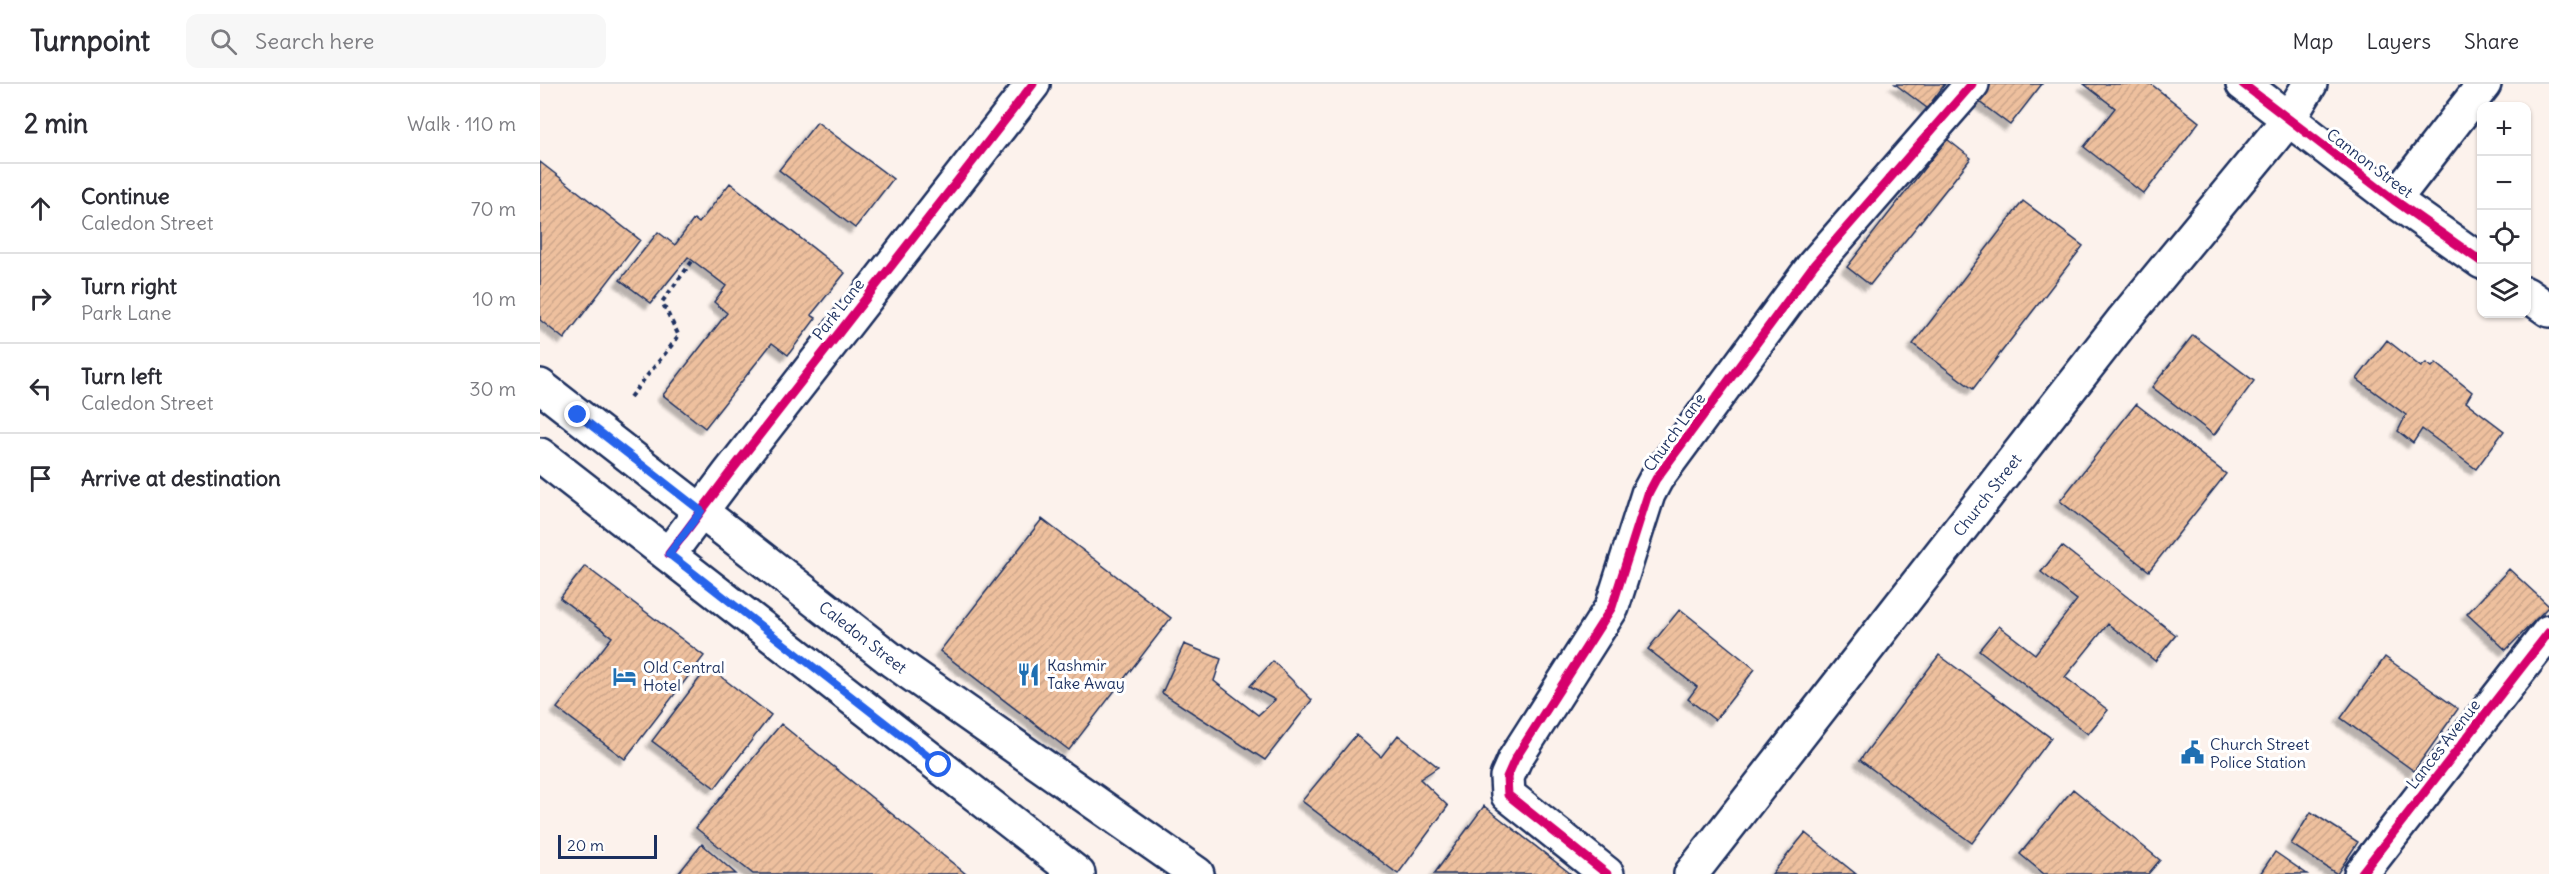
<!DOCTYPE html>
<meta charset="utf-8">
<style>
:root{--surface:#fff;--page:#f7f7f7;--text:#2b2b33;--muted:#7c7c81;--line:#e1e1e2}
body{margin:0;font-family:Delius,sans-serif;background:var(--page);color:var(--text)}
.controls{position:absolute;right:18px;top:18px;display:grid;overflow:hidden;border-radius:12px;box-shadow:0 2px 4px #0004}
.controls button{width:54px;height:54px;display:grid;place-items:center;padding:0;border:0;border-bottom:2px solid var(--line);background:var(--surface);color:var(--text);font:30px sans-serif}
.scale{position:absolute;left:18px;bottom:15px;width:99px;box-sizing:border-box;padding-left:6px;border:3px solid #1b2f5e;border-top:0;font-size:16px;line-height:21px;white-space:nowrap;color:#1b2f5e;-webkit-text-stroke:4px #fff;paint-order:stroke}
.stop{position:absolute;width:18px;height:18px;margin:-14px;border:4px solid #2563eb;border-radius:50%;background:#fff}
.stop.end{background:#2563eb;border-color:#fff;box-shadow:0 2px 6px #0008}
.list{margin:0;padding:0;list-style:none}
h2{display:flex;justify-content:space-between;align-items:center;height:78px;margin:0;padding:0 24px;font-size:26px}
h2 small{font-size:20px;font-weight:400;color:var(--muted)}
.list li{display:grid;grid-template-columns:39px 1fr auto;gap:18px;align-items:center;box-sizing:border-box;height:90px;padding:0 24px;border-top:2px solid var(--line)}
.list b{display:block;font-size:22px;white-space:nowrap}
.list p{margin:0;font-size:20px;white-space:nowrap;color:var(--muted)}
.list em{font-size:20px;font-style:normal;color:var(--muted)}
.icon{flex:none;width:33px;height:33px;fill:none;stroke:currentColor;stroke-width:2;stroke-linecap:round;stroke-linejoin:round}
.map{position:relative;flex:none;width:2009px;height:790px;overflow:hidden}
header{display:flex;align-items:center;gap:36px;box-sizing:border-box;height:84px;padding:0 30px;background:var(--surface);border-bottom:2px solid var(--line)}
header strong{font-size:28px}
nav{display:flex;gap:33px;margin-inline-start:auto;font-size:21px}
.search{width:420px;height:54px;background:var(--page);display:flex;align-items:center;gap:15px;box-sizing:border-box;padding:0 21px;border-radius:12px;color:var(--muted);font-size:22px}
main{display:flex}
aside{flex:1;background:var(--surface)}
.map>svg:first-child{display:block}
</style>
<header>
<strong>Turnpoint</strong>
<div class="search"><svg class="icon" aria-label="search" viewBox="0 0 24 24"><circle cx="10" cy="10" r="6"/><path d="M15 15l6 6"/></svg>Search here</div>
<nav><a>Map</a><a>Layers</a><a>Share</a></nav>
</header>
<main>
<aside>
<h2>2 min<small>Walk · 110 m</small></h2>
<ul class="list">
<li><svg class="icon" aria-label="ahead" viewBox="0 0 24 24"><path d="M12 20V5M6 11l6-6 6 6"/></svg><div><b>Continue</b><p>Caledon Street</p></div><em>70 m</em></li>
<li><svg class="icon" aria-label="right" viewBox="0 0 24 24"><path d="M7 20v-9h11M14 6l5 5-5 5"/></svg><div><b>Turn right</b><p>Park Lane</p></div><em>10 m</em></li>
<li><svg class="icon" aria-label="left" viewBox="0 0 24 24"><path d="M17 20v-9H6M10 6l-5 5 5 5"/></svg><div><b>Turn left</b><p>Caledon Street</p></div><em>30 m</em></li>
<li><svg class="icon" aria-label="arrive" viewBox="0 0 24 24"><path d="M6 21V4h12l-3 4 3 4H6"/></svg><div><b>Arrive at destination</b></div></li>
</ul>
</aside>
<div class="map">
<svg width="2009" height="790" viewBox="0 0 2009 790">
<defs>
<pattern id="building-hatch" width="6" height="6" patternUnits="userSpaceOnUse" patternTransform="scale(1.5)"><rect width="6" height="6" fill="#eec09e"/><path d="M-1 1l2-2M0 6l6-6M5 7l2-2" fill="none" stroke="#cca58a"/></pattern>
<filter id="shadow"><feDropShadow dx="-5.5" dy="5.5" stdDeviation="1.5" flood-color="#0004"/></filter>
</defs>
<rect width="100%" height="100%" fill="#fcf2ec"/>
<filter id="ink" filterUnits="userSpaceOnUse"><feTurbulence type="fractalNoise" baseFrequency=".0167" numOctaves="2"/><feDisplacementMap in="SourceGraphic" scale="12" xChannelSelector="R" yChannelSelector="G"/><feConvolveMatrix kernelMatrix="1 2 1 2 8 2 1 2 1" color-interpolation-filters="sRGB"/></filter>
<g filter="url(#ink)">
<path fill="url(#building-hatch)" stroke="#1b2f5e" stroke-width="1.5" filter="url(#shadow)" d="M 1355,0 L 1405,0 L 1387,24 Z
M 1451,0 L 1502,0 L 1470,41 L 1438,17 Z
M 1544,0 L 1611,0 L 1659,38 L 1604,110 L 1544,63 L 1575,24 Z
M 277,38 L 353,95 L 315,144 L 239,86 Z
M 1407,55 L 1431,74 L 1330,201 L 1307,183 Z
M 0,78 L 100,156 L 24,255 L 0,236 Z
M 190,99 L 305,189 L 271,231 L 276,234 L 248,271 L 232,259 L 165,344 L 123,311 L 187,229 L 174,218 L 186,202 L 148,173 L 111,219 L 80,196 L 118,148 L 135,161 L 154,135 L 159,139 Z
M 1483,117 L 1543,162 L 1433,305 L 1373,260 Z
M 1653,251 L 1714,297 L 1674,351 L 1612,303 Z
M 1847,256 L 1881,283 L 1886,279 L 1892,283 L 1896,279 L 1932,308 L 1926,318 L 1964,347 L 1936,385 L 1882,345 L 1873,359 L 1858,347 L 1866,331 L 1817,295 Z
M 1596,320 L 1686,390 L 1609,487 L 1520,417 Z
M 502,435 L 631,534 L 529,666 L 400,567 Z
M 1522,462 L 1636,551 L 1615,577 L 1568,540 L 1525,593 L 1568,626 L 1548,650 L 1439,566 L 1459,542 L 1495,570 L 1537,516 L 1501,488 Z
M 45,482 L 164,572 L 85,675 L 17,624 L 72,553 L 20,514 Z
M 1969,485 L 2009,522 L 1966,566 L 1927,530 Z
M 1140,525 L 1215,585 L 1175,636 L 1148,615 L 1157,603 L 1108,565 Z
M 644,560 L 681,575 L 674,597 L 718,631 L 735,616 L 710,602 L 733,577 L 772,616 L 725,676 L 622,609 Z
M 1399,571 L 1511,654 L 1432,759 L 1320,676 Z
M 1845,573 L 1918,625 L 1874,687 L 1801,634 Z
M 168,583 L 231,631 L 175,704 L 112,657 Z
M 241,640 L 426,790 L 213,790 L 156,744 Z
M 816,651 L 841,673 L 858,651 L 898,683 L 880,695 L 908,722 L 858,790 L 762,717 Z
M 1533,705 L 1620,776 L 1608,790 L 1504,790 L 1480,770 Z
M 944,722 L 1031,790 L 894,790 Z
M 1771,728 L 1818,758 L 1797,790 L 1751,760 Z
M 1265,749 L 1316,790 L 1232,790 Z
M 162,760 L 196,790 L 138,790 Z
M 1735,768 L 1767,790 L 1720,790 Z"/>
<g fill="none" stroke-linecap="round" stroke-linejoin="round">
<defs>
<path id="minor" d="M 1703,0 L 1854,116 L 1942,178
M 1854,116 L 1944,0
M 1986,210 L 2009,226
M 129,470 L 189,390 L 493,0
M 1067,790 L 968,711 L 967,693 L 975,675 L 1072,523 L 1108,410 L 1116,395 L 1274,181 L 1432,0
M 1821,790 L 2009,548"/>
<path id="secondary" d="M 0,302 L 353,577 L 657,790
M 0,371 L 538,790
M 1151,790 L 1584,235 L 1748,36 L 1770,0"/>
</defs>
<use href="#minor" stroke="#1b2f5e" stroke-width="38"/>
<use href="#secondary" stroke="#1b2f5e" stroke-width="38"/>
<path stroke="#1b2f5e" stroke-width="4" stroke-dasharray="4.5 4.5" stroke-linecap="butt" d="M 90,313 L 139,252 L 122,218 L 153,176"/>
<use href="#minor" stroke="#fff" stroke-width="33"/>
<use href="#secondary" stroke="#fff" stroke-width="33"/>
<defs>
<path id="cycleway" d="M 1703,0 L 1854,116 L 1942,178
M 129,470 L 189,390 L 493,0
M 1067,790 L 968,711 L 967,693 L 975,675 L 1072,523 L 1108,410 L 1116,395 L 1274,181 L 1432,0
M 1821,790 L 2009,548"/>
</defs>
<use href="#cycleway" stroke="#fff" stroke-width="13"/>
<use href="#cycleway" stroke="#d6006c" stroke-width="9"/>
</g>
</g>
<g fill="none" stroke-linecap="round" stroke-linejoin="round" filter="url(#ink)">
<path stroke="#2563eb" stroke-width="8" d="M 38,331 L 161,427 L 129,470 L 399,681"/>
</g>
<defs>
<symbol id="restaurant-bare" viewBox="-9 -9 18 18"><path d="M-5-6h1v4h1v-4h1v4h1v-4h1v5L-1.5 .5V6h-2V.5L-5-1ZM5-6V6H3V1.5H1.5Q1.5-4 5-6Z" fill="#1f6fb2" stroke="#fff" stroke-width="2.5" paint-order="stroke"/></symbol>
<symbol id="hotel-bare" viewBox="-9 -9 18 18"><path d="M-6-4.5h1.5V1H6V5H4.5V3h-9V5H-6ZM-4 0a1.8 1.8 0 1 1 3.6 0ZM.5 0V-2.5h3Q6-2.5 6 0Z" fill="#1f6fb2" stroke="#fff" stroke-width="2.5" paint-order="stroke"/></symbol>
<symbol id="civic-bare" viewBox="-9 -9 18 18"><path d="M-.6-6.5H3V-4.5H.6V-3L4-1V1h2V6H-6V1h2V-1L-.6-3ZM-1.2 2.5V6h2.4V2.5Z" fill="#1f6fb2" stroke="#fff" stroke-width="2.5" paint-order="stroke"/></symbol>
</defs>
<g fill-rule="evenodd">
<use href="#restaurant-bare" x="472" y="574" width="33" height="33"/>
<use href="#hotel-bare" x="68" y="576" width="33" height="33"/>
<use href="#civic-bare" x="1636" y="652" width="33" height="33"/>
</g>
<g text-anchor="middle" stroke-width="6" stroke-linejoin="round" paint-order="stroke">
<g font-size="16" fill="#1b2f5e" stroke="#fff">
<text transform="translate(1830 79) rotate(37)" y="6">Cannon Street</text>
<text transform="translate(298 225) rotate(-52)" y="6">Park Lane</text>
<text transform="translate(1134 348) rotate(-54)" y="6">Church Lane</text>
<text transform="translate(1447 411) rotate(-52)" y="6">Church Street</text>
<text transform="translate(323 553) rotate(38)" y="6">Caledon Street</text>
<text transform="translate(1903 660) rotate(-52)" y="6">Lances Avenue</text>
</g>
<g font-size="16" fill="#1b2f5e" stroke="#fff" text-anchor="start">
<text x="507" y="587">Kashmir<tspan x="507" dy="18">Take Away</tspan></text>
<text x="103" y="589">Old Central<tspan x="103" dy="18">Hotel</tspan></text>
<text x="1670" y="666">Church Street<tspan x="1670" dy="18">Police Station</tspan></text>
</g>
</g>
</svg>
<div class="controls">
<button>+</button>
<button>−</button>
<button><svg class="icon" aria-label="locate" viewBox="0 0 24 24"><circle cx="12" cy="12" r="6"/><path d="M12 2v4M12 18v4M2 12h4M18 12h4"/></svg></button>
<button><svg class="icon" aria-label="layers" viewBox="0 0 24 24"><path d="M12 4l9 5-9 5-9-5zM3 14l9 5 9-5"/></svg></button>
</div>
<div class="scale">20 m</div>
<div class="stop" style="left:399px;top:681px"></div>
<div class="stop end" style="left:38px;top:331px"></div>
</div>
</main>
